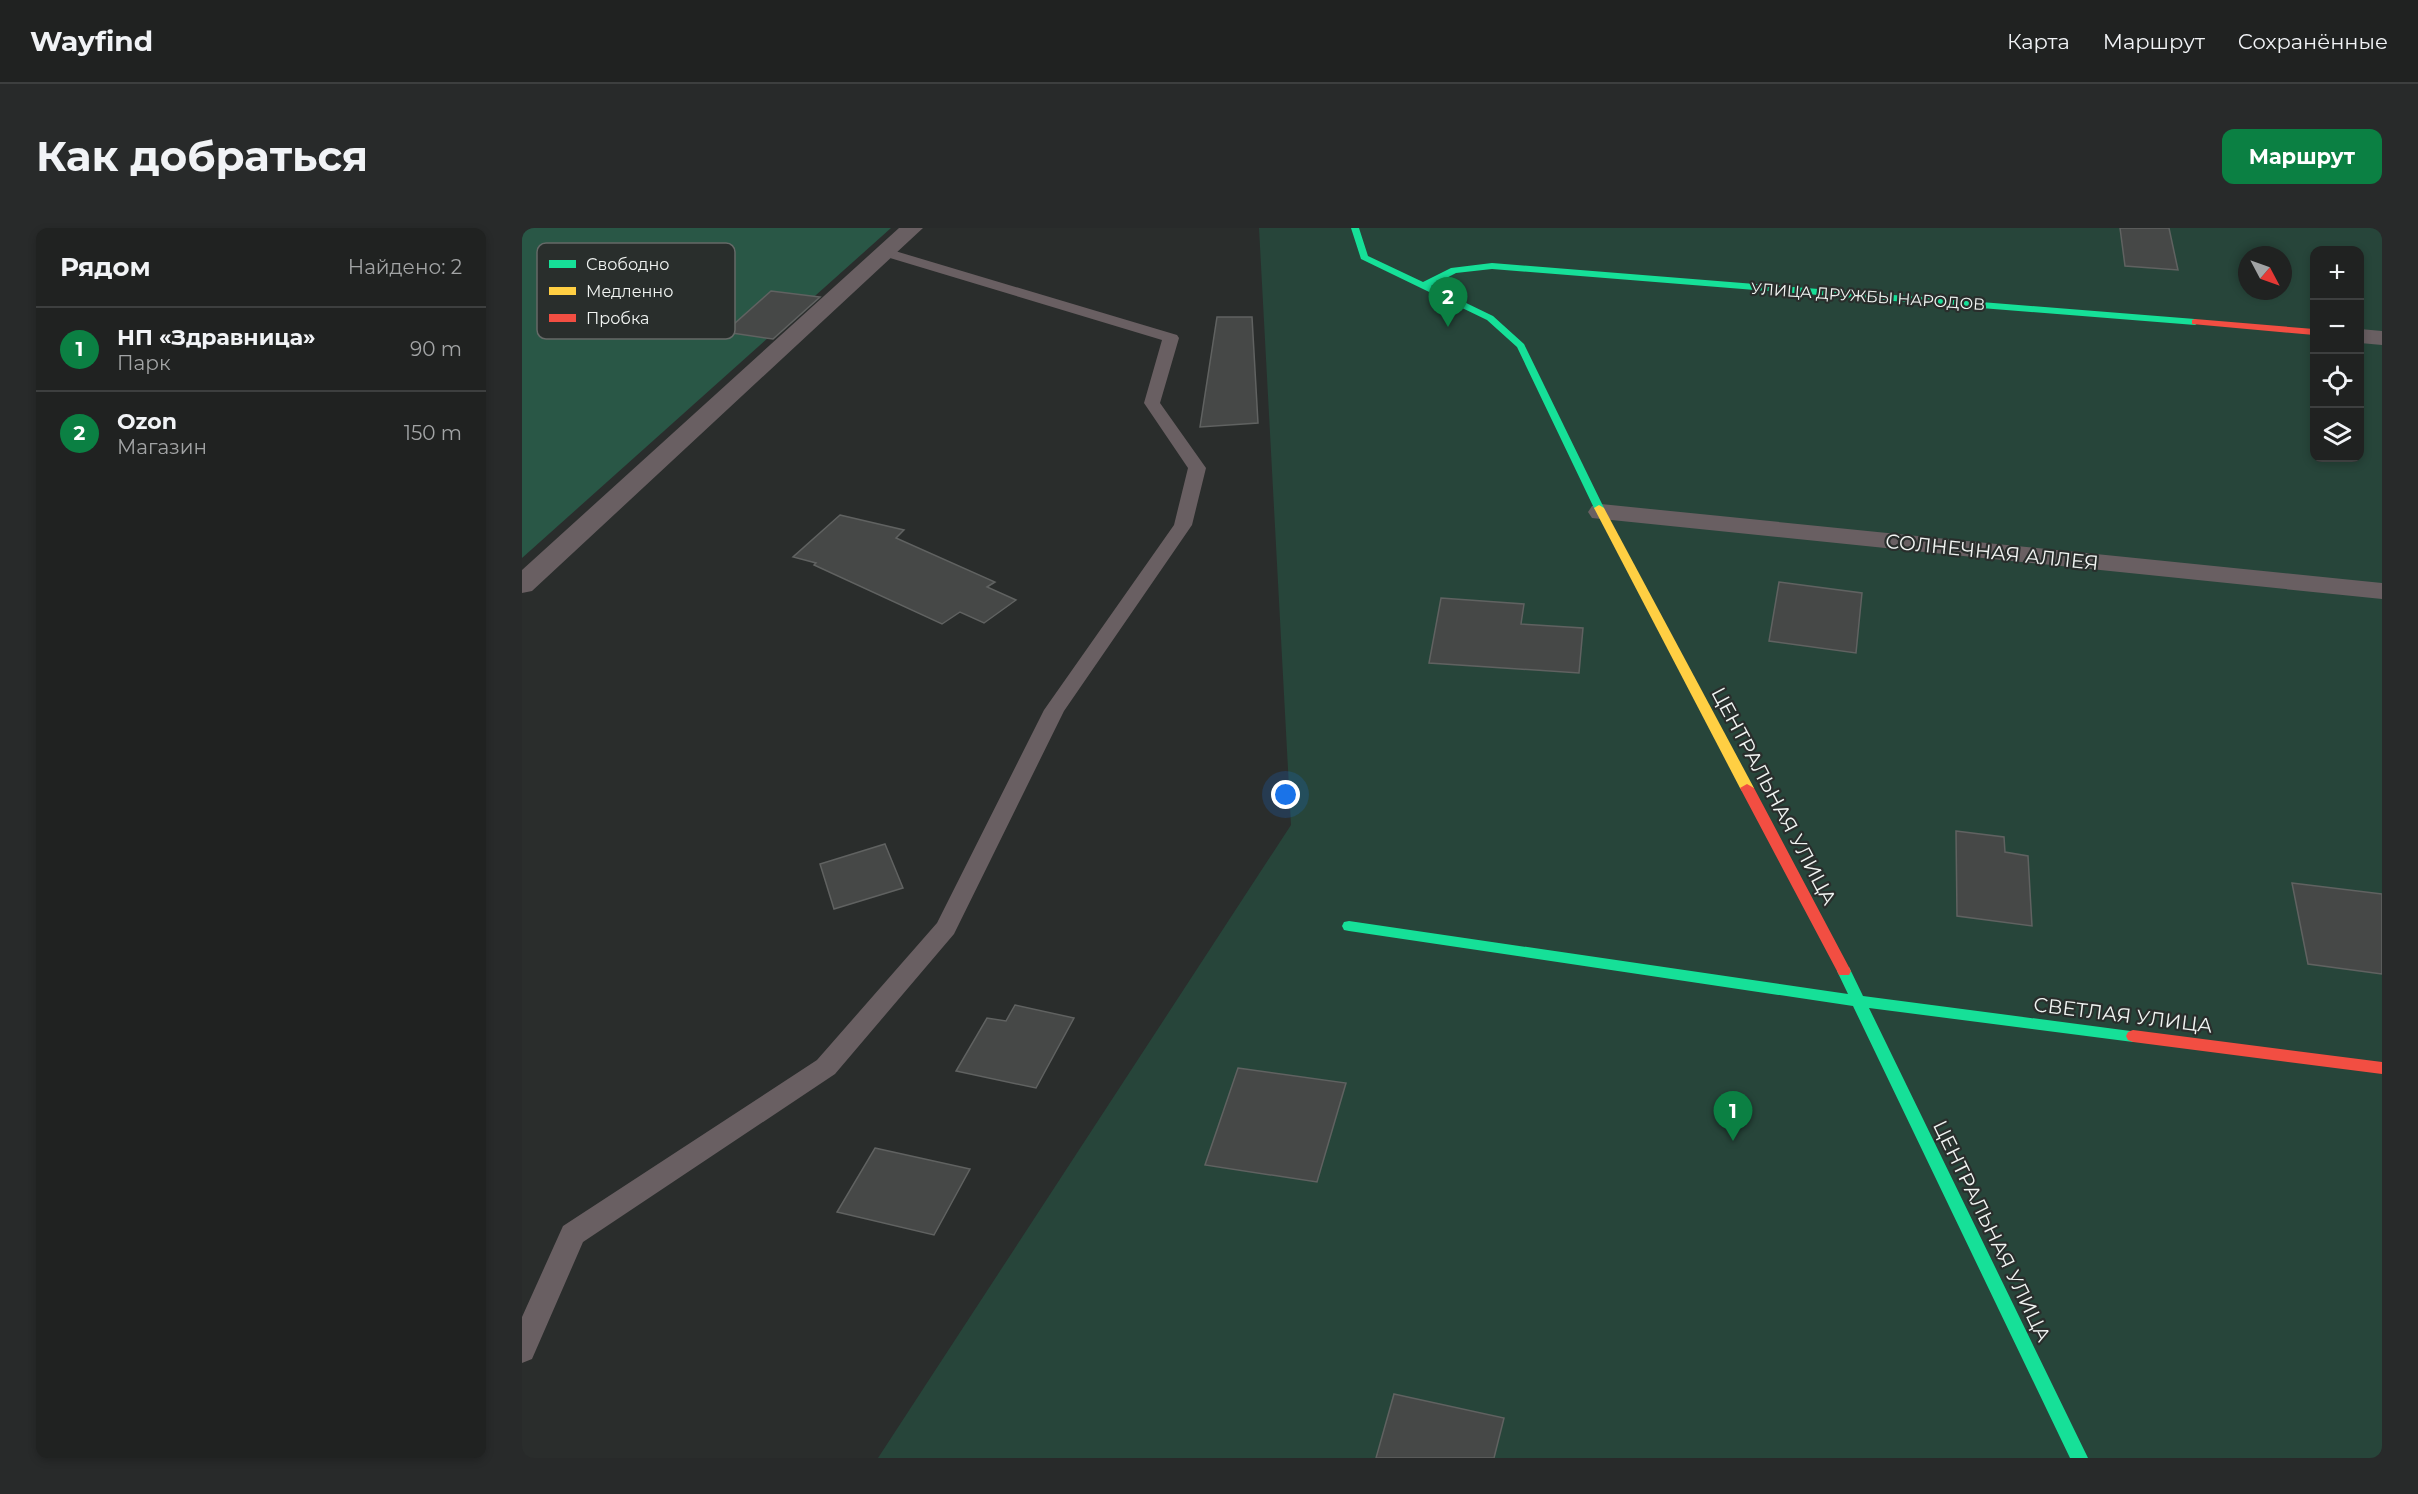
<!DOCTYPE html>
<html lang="ru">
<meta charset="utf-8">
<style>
:root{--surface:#202221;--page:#282a2a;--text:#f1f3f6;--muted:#a2a4a5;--line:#3d3f3f;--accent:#0b8043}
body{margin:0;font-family:Montserrat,sans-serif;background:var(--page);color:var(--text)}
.controls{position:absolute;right:18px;top:18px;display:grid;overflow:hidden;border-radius:12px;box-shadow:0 3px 9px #0003}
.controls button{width:54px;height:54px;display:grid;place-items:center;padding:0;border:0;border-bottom:2px solid var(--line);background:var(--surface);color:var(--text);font:30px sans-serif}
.compass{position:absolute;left:1716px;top:18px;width:54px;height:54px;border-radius:50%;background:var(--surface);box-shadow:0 3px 9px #0003;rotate:131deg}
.you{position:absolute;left:764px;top:567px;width:21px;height:21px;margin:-15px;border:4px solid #fff;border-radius:50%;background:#1a73e8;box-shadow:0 0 0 9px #1a73e833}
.badge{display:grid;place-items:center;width:39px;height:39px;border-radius:50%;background:var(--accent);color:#fff;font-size:20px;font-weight:700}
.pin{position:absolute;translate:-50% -50px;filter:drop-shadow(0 2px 3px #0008)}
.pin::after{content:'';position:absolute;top:32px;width:21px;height:18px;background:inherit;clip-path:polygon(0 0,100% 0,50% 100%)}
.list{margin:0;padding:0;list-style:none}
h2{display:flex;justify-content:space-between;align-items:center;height:78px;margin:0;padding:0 24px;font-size:26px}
h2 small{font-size:20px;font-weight:400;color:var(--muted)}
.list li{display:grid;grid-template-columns:39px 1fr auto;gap:18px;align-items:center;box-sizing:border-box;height:84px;padding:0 24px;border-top:2px solid var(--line)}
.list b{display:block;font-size:22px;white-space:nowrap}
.list p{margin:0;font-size:20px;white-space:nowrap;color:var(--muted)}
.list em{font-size:20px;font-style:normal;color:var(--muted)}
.icon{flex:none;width:33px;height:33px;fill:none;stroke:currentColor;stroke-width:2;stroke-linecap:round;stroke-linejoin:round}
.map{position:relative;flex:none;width:1860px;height:1230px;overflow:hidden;border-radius:12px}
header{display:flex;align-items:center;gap:36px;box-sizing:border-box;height:84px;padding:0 30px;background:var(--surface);border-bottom:2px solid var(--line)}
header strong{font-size:28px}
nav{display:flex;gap:33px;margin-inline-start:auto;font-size:21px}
.intro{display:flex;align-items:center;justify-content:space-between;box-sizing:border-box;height:144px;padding:0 36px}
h1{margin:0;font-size:42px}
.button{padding:15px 27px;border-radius:12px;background:var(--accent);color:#fff;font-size:21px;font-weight:700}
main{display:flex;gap:36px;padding:0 36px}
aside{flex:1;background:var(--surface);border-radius:12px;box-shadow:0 3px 9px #0003}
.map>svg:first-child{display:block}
</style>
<header>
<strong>Wayfind</strong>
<nav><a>Карта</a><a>Маршрут</a><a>Сохранённые</a></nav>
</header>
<div class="intro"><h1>Как добраться</h1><a class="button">Маршрут</a></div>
<main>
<aside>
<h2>Рядом<small>Найдено: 2</small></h2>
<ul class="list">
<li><span class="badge">1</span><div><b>НП «Здравница»</b><p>Парк</p></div><em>90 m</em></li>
<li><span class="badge">2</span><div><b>Ozon</b><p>Магазин</p></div><em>150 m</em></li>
</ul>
</aside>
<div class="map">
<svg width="1860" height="1230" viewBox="0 0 1860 1230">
<rect width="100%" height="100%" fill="#2a2d2c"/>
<path fill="#27453a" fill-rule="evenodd" d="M 737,0 L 1860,0 L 1860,1230 L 356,1230 L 769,597 ZM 1792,22 L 1838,22 L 1838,230 L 1792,230 ZM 1725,27 L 1761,27 L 1761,63 L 1725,63 Z"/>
<path fill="#295746" d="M 0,0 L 369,0 L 0,330 Z"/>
<path fill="#464847" stroke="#606261" stroke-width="1.5" d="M 1598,0 L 1647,0 L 1656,42 L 1603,38 Z
M 249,63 L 298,69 L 251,111 L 203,104 Z
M 695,89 L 730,89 L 736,195 L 678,199 Z
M 318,287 L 382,302 L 374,310 L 473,354 L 465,359 L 494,372 L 462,395 L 438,384 L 420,396 L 292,337 L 294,335 L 271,329 Z
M 1257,354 L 1340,365 L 1334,425 L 1247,413 Z
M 919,370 L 1002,376 L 999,396 L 1061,400 L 1057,445 L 907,435 Z
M 1434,603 L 1482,609 L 1483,624 L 1506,628 L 1510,698 L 1435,688 Z
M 363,616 L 381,660 L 312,681 L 298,636 Z
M 1770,655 L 1860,666 L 1860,746 L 1786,736 Z
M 493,777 L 552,790 L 514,860 L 434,843 L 465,790 L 484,793 Z
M 716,840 L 824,855 L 795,954 L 683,937 Z
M 353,920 L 448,941 L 412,1007 L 315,984 Z
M 872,1166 L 982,1190 L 972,1230 L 854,1230 Z"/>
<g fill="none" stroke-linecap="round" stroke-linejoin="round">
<path fill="#695f62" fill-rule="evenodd" d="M 363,20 L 655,107 L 657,110 L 638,175 L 684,240 L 670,297 L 542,483 L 432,706 L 313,846 L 61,1014 L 10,1131 L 0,1135 L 0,1089 L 41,998 L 295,832 L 415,695 L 522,482 L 652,297 L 666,240 L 622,175 L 640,112 L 358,27 L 356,24 L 358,21 Z"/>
<path fill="#695f62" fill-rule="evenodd" d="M 377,0 L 401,0 L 10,363 L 0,365 L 0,342 Z
M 1838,101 L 1860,103 L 1860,117 L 1838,115 Z
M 1079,276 L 1860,355 L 1860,371 L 1070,290 L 1066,284 L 1070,278 Z"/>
<path fill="#16e098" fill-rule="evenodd" d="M 829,0 L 837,0 L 846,28 L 901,54 L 929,40 L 970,35 L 1673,91 L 1678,94 L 1673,97 L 970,41 L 934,45 L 909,58 L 971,88 L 1002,116 L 1082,280 L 1077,283 L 1072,280 L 995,119 L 965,92 L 839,31 Z
M 827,693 L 1326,766 L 1315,743 L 1317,739 L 1327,739 L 1341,768 L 1616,804 L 1618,808 L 1616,812 L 1611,814 L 1347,780 L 1566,1230 L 1548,1230 L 1331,778 L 827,703 L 822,702 L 820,698 L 822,694 Z"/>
<path fill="#ffcf43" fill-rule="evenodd" d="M 1077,277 L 1082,280 L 1232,560 L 1230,563 L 1220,563 L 1218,560 L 1072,280 Z"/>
<path fill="#f24e42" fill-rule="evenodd" d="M 1673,91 L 1792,101 L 1792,107 L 1670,96 L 1670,92 Z
M 1225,556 L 1232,560 L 1329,743 L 1327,747 L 1317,747 L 1315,743 L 1218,560 Z
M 1611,802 L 1860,834 L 1860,846 L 1611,814 L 1606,812 L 1604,808 L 1606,804 Z"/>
</g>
<g text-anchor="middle" stroke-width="4.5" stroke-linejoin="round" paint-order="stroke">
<g font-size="16" fill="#f1f4f2" stroke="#292e2c">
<text transform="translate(1346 68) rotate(4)" y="6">УЛИЦА ДРУЖБЫ НАРОДОВ</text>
</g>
<g font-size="20" fill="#f1f4f2" stroke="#292e2c">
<text transform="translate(1470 324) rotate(6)" y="7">СОЛНЕЧНАЯ АЛЛЕЯ</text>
<text transform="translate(1252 568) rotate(62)" y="7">ЦЕНТРАЛЬНАЯ УЛИЦА</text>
<text transform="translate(1601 787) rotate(7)" y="7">СВЕТЛАЯ УЛИЦА</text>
<text transform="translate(1470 1003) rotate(64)" y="7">ЦЕНТРАЛЬНАЯ УЛИЦА</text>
</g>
</g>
<rect x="15" y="15" width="198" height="96" rx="9" fill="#292e2c" stroke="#656967" stroke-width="1.5"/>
<rect x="27" y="32" width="27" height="8" fill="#16e098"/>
<rect x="27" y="59" width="27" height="8" fill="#ffcf43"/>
<rect x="27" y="86" width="27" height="8" fill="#f24e42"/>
<g font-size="16" fill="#f1f4f2">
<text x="64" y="42">Свободно</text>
<text x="64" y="69">Медленно</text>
<text x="64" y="96">Пробка</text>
</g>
</svg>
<div class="controls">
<button>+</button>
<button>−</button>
<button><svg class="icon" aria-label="locate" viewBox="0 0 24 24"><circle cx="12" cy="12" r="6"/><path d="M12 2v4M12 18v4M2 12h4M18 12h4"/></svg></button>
<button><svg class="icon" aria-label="layers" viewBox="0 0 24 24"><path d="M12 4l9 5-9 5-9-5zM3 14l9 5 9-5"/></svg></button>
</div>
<svg class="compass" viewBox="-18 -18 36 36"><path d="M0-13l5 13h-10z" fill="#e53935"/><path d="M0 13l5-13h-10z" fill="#a2a4a5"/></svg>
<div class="you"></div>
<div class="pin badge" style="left:1211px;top:913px">1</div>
<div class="pin badge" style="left:926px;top:99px">2</div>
</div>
</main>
